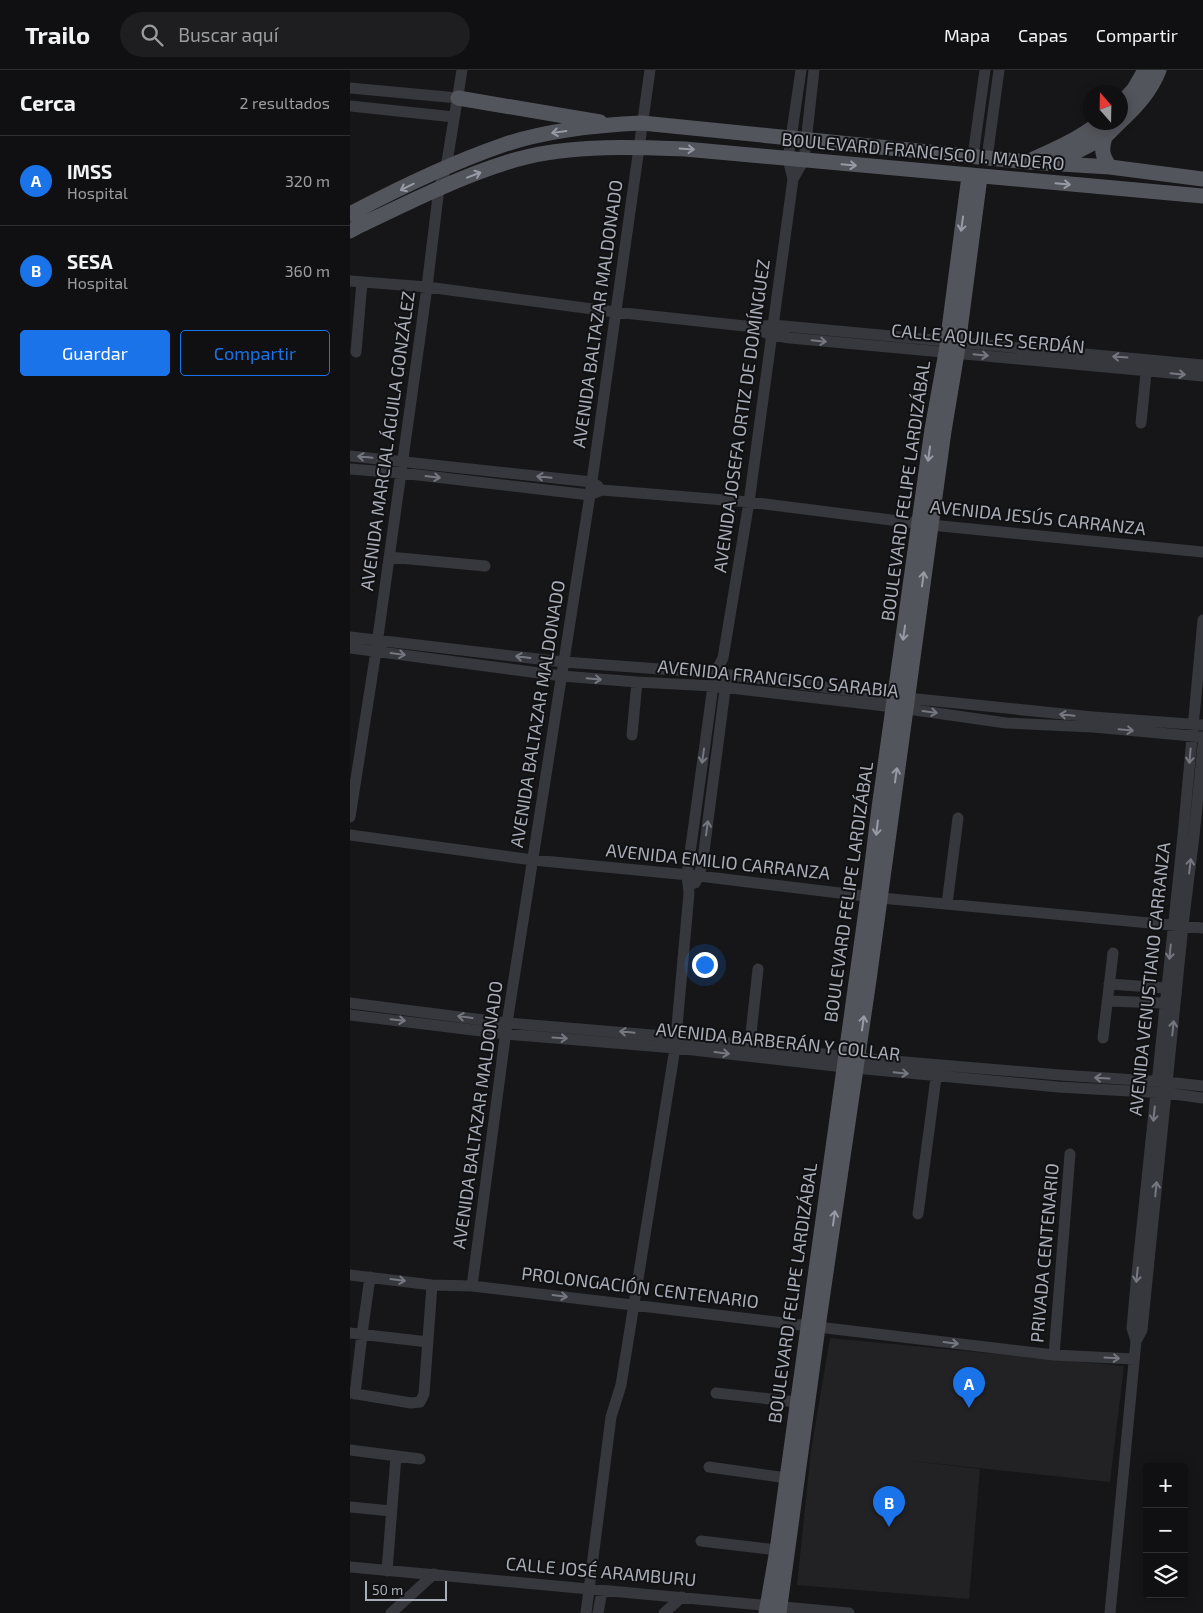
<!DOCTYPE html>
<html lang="es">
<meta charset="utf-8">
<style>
:root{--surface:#101012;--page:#1e1e20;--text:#f1f3f6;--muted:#9c9d9f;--line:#303032;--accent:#1a73e8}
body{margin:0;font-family:"Exo 2",sans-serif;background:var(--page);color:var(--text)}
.controls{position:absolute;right:15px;bottom:15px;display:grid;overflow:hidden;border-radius:5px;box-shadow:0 2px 12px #0003}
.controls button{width:45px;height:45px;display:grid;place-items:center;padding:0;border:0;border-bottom:1px solid var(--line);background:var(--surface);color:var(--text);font:25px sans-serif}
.compass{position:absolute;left:733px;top:15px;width:45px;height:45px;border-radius:50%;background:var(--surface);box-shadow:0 2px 12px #0003;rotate:340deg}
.scale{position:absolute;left:15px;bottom:12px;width:82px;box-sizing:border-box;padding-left:5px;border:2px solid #a8adb8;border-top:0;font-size:14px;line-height:18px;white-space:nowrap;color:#a8adb8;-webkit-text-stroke:4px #111113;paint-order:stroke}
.you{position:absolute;left:354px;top:894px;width:18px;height:18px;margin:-12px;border:4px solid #fff;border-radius:50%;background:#1a73e8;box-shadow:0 0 0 8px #1a73e833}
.badge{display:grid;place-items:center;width:32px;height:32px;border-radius:50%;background:var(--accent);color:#fff;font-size:16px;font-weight:700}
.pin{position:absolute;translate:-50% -41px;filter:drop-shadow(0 1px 2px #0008)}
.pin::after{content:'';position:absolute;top:26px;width:18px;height:15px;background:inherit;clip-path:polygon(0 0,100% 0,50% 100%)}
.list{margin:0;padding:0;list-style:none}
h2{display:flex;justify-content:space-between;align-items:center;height:65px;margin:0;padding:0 20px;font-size:21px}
h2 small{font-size:16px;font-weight:400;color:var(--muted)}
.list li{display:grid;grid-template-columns:32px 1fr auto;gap:15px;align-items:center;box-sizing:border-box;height:90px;padding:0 20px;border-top:1px solid var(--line)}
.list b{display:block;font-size:19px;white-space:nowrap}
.list p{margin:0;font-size:16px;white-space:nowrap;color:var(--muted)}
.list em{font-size:16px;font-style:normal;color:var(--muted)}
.actions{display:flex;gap:10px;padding:15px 20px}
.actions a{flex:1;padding:11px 0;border:1px solid var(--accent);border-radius:5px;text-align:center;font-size:18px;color:var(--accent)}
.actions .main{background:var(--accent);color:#fff}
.icon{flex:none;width:28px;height:28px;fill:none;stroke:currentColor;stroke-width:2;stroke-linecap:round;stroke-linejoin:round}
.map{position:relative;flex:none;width:853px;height:1543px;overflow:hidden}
header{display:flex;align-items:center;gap:30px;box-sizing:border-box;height:70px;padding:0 25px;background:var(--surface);border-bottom:1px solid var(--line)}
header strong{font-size:24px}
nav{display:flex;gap:28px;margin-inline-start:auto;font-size:18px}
.search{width:350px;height:45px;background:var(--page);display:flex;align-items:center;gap:12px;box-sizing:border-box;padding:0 18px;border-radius:28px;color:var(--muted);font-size:19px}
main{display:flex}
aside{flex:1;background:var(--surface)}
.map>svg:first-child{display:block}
</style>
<header>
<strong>Trailo</strong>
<div class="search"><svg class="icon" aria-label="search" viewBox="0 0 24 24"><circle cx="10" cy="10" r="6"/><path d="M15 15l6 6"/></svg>Buscar aquí</div>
<nav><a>Mapa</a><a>Capas</a><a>Compartir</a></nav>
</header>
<main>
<aside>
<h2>Cerca<small>2 resultados</small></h2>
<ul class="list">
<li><span class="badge">A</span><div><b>IMSS</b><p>Hospital</p></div><em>320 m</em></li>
<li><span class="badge">B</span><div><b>SESA</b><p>Hospital</p></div><em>360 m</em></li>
</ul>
<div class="actions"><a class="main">Guardar</a><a>Compartir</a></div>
</aside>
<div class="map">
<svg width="853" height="1543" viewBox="0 0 853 1543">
<rect width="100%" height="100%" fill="#161618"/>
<path fill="#222225" d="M 480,1268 L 774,1296 L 760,1412 L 552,1390 L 630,1399 L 619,1529 L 447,1515 L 461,1380 Z"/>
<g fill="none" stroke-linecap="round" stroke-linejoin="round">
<path stroke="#37383d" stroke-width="11" d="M 0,18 L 108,28
M 0,36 L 104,47
M 623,86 L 635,0
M 637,88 L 649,0
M 443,109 L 438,89 L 451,0
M 0,211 L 77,217 L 265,242 L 404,257 L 423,255 L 853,295
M 414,262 L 421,265 L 440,268 L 853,306
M 6,282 L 12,212
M 791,353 L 797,293
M 0,386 L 242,412 L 248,416
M 0,399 L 51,403 L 240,425 L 252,420 L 399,432 L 581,455 L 853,482
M 39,487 L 135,496
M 0,567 L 214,592 L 365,603 L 557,628 L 743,647 L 853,655
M 0,578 L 212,606 L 287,612 L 363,616 L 544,637 L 656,653 L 743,657 L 853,667
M 282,665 L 287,612
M 0,747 L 26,581 L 77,217 L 89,118 L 96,98 L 112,0
M 0,765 L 183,790 L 349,806 L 531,828 L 853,858
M 345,813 L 349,806 L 353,789 L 376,612
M 597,834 L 608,748
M 759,914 L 816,918
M 757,931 L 814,933
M 0,933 L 157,953 L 326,967 L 508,988 L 710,1005 L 817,1012 L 853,1016
M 0,945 L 156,964 L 325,978 L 494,997 L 708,1017 L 816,1023 L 853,1028
M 753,968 L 763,883
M 399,982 L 408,899
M 568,1144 L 587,1000
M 0,1205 L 82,1215 L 122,1216 L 704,1285 L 784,1289
M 122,1216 L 157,953 L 240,425 L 300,0
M 0,1263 L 78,1272
M 786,1271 L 792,1260 L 833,855 L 844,766 L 853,675
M 704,1285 L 720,1084
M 0,1323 L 61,1333 L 70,1332 L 74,1324 L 82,1215
M 366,1323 L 447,1332
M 5,1324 L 12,1264 L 20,1207
M 0,1380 L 70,1389
M 359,1397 L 437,1408
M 0,1437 L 41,1441
M 351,1471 L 427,1480
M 0,1497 L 499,1543
M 37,1501 L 46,1386
M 41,1543 L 84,1504
M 236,1543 L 261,1347 L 271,1315 L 325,978 L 339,823 L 337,805 L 363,616 L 365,603 L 373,588 L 399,432 L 443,109 L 454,90 L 464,0
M 248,1543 L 252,1521
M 314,1543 L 332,1527
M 760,1543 L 786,1271 L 782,1258 L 786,1214 L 833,765 L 853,550"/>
<path stroke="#53555c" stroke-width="15" d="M 108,28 L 250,52
M 770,34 L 784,19 L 795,0
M 770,52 C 786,37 801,21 809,0
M 755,67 C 751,80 752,86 760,97
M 679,91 C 704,80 729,69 750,52
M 706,92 L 755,67 L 770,52
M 0,144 C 49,118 101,93 153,75 C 197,60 246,55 292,53 L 678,92 L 760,97 L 853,109
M 0,161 L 11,155 C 59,132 107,108 158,92 C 213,74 278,77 335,79 L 853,126
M 416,1543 L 427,1480 L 518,826 L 529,738 L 582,359 L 596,282 L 619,106
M 429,1543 L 468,1257 L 519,910 L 594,361 L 607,283 L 630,107"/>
</g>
<defs><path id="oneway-shaft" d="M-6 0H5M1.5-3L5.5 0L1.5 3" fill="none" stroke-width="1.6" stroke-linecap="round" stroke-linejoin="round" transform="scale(1.25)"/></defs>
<g stroke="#979ba6">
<use href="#oneway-shaft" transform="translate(209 62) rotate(172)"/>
<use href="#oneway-shaft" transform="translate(337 79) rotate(4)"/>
<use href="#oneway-shaft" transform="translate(499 95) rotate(5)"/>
<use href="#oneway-shaft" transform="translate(124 105) rotate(-21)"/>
<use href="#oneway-shaft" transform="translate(713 114) rotate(5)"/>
<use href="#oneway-shaft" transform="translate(57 117) rotate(154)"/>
<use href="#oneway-shaft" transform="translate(612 154) rotate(98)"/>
<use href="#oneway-shaft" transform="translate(579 384) rotate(98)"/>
<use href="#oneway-shaft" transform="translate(573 509) rotate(-82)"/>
<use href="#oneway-shaft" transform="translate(554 563) rotate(98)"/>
<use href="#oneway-shaft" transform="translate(546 705) rotate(-82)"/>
<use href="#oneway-shaft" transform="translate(527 758) rotate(97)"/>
<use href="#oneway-shaft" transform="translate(513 953) rotate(-82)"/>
<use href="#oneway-shaft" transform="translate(484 1148) rotate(-82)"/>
</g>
<g stroke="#757881">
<use href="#oneway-shaft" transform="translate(469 271) rotate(6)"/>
<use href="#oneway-shaft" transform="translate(631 285) rotate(6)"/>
<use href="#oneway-shaft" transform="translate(770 287) rotate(-176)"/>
<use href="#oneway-shaft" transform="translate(828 304) rotate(6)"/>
<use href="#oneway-shaft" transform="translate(15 387) rotate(-174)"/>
<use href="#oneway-shaft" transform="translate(83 407) rotate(7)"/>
<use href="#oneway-shaft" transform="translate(194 407) rotate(-174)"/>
<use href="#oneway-shaft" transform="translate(48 584) rotate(8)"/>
<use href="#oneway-shaft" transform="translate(173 587) rotate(-173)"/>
<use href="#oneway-shaft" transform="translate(244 609) rotate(5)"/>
<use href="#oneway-shaft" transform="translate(580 642) rotate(8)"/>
<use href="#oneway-shaft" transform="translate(717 645) rotate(-174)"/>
<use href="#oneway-shaft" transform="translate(776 660) rotate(5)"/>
<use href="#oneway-shaft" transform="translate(353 686) rotate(98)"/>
<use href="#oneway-shaft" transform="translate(840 686) rotate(95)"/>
<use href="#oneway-shaft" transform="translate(357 758) rotate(-82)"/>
<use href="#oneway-shaft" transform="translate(840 796) rotate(-83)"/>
<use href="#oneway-shaft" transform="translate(820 882) rotate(96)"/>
<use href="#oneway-shaft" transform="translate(115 947) rotate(-172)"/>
<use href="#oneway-shaft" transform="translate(48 950) rotate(6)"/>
<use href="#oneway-shaft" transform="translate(823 958) rotate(-84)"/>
<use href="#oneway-shaft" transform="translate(277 962) rotate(-174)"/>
<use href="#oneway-shaft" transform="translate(210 968) rotate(4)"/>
<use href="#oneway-shaft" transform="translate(372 983) rotate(7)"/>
<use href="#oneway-shaft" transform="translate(551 1003) rotate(6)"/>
<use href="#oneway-shaft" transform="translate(752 1008) rotate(-177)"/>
<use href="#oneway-shaft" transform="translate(804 1044) rotate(96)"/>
<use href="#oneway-shaft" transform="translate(806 1119) rotate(-84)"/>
<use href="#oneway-shaft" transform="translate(787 1205) rotate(96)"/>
<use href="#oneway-shaft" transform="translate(48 1210) rotate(7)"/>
<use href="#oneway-shaft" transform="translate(210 1226) rotate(7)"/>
<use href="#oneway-shaft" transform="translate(601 1273) rotate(7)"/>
<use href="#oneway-shaft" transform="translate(762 1288) rotate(3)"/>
</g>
<g text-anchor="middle" stroke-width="4" stroke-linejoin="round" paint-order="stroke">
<g font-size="18" fill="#a8adb8" stroke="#111113">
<text transform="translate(573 82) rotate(5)" y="6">BOULEVARD FRANCISCO I. MADERO</text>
<text transform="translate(248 244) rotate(-82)" y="6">AVENIDA BALTAZAR MALDONADO</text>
<text transform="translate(638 269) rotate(5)" y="6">CALLE AQUILES SERDÁN</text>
<text transform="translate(392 346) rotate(-82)" y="6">AVENIDA JOSEFA ORTIZ DE DOMÍNGUEZ</text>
<text transform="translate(38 371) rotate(-82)" y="6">AVENIDA MARCIAL ÁGUILA GONZÁLEZ</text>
<text transform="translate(556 421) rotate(-82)" y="6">BOULEVARD FELIPE LARDIZÁBAL</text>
<text transform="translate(688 448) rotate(6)" y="6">AVENIDA JESÚS CARRANZA</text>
<text transform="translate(428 609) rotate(6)" y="6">AVENIDA FRANCISCO SARABIA</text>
<text transform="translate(188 644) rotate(-81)" y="6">AVENIDA BALTAZAR MALDONADO</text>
<text transform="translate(368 792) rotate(6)" y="6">AVENIDA EMILIO CARRANZA</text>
<text transform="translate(499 822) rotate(-82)" y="6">BOULEVARD FELIPE LARDIZÁBAL</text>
<text transform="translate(800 909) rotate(-84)" y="6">AVENIDA VENUSTIANO CARRANZA</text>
<text transform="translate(428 972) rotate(6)" y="6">AVENIDA BARBERÁN Y COLLAR</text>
<text transform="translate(128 1045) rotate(-82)" y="6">AVENIDA BALTAZAR MALDONADO</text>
<text transform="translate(695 1183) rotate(-85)" y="6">PRIVADA CENTENARIO</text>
<text transform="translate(290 1218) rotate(7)" y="6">PROLONGACIÓN CENTENARIO</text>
<text transform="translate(443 1223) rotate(-82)" y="6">BOULEVARD FELIPE LARDIZÁBAL</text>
<text transform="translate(251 1502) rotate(5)" y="6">CALLE JOSÉ ARAMBURU</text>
</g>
</g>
</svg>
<div class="controls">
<button>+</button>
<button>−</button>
<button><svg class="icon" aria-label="layers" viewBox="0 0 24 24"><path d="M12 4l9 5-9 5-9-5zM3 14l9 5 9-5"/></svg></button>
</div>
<svg class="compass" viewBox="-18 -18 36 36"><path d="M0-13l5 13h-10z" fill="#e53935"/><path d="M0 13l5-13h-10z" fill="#9c9d9f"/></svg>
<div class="scale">50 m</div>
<div class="you"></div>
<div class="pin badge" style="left:619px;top:1338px">A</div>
<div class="pin badge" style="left:539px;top:1457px">B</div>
</div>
</main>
